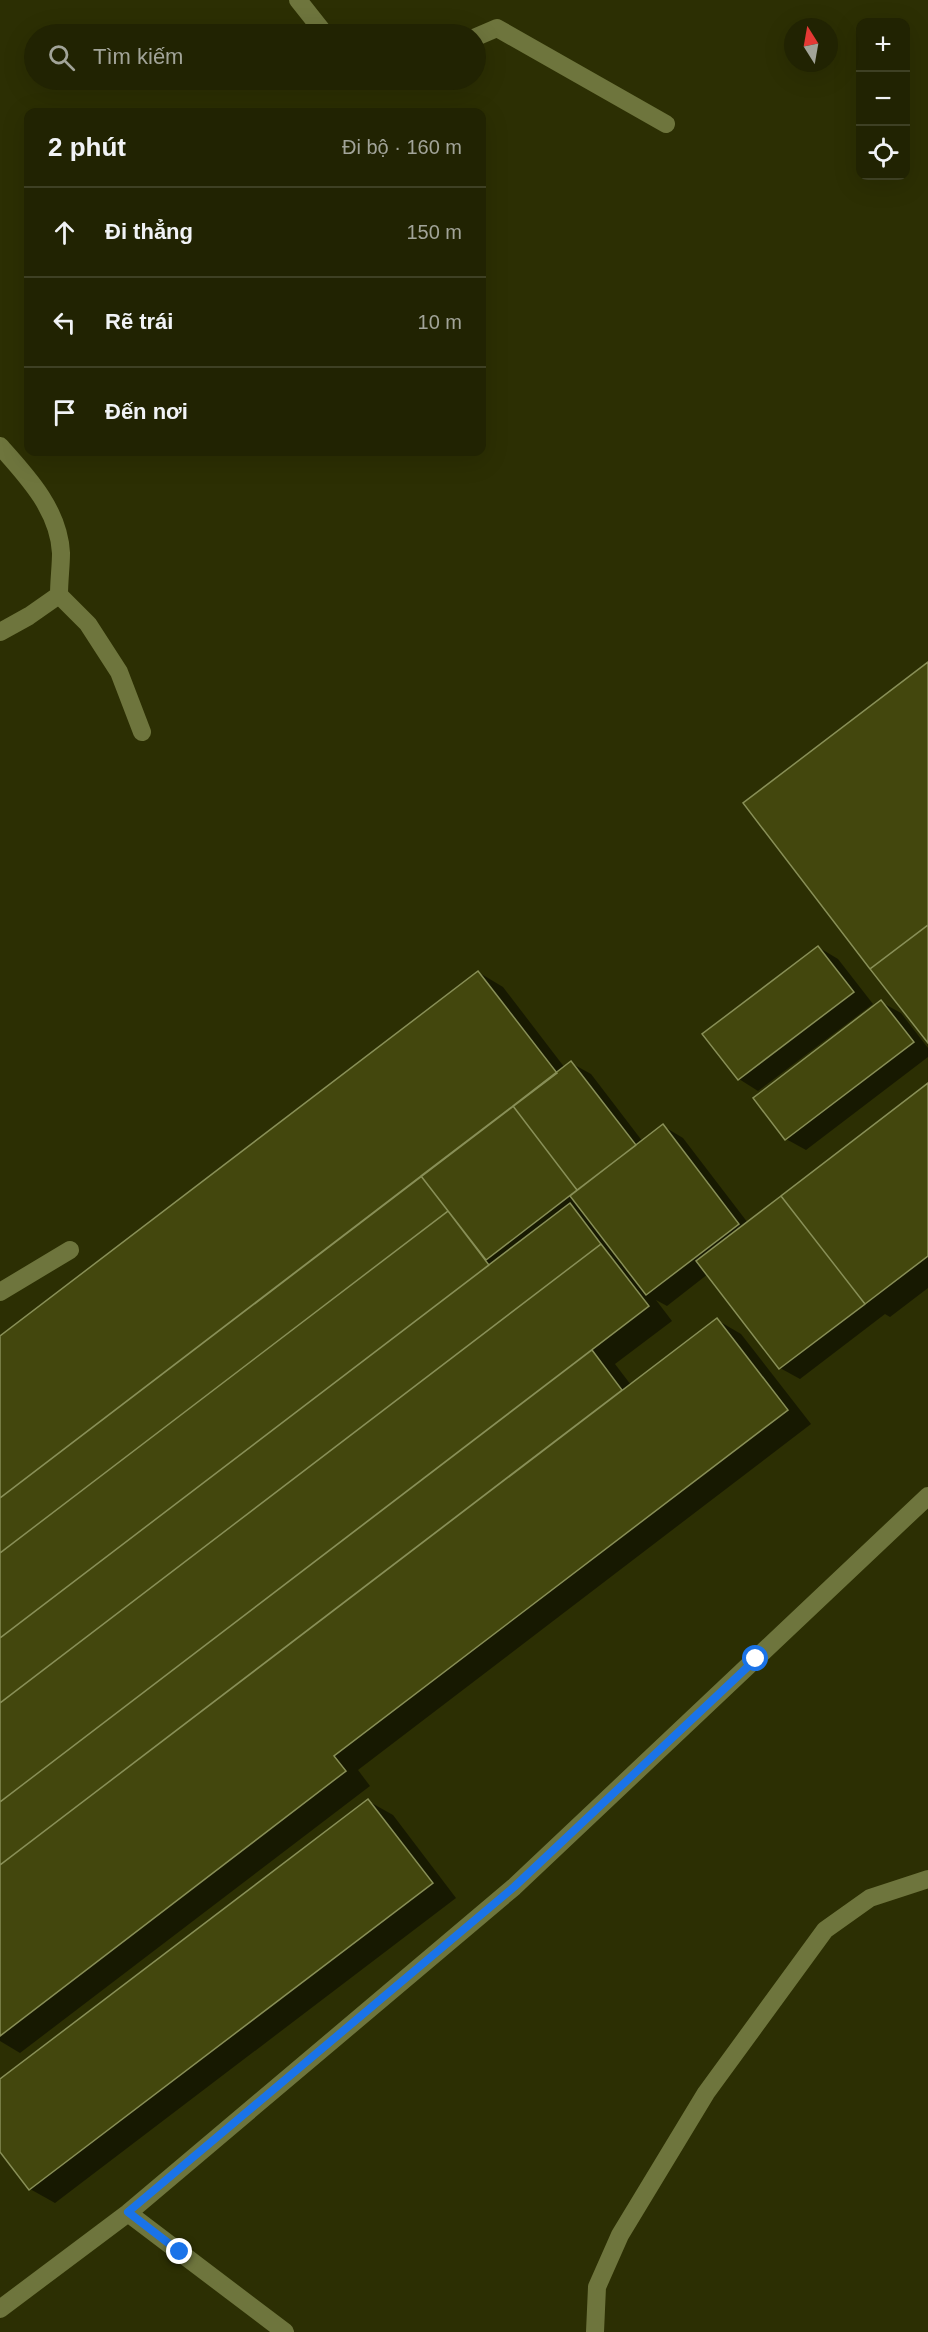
<!DOCTYPE html>
<html lang="vi">
<meta charset="utf-8">
<style>
:root{--surface:#212302;--page:#292b0c;--text:#f1f3f6;--muted:#a2a499;--line:#3e4024}
body{margin:0;font-family:Helvetica,sans-serif;background:var(--page);color:var(--text)}
.controls{position:absolute;right:18px;top:18px;display:grid;overflow:hidden;border-radius:12px;box-shadow:0 6px 24px #0002}
.controls button{width:54px;height:54px;display:grid;place-items:center;padding:0;border:0;border-bottom:2px solid var(--line);background:var(--surface);color:var(--text);font:30px sans-serif}
.compass{position:absolute;left:784px;top:18px;width:54px;height:54px;border-radius:50%;background:var(--surface);box-shadow:0 6px 24px #0002;rotate:349deg}
.stop{position:absolute;width:18px;height:18px;margin:-14px;border:4px solid #1a73e8;border-radius:50%;background:#fff}
.stop.end{background:#1a73e8;border-color:#fff;box-shadow:0 2px 6px #0008}
.list{margin:0;padding:0;list-style:none}
h2{display:flex;justify-content:space-between;align-items:center;height:78px;margin:0;padding:0 24px;font-size:26px}
h2 small{font-size:20px;font-weight:400;color:var(--muted)}
.list li{display:grid;grid-template-columns:39px 1fr auto;gap:18px;align-items:center;box-sizing:border-box;height:90px;padding:0 24px;border-top:2px solid var(--line)}
.list b{display:block;font-size:22px;white-space:nowrap}
.list em{font-size:20px;font-style:normal;color:var(--muted)}
.icon{flex:none;width:33px;height:33px;fill:none;stroke:currentColor;stroke-width:2;stroke-linecap:round;stroke-linejoin:round}
.map{position:relative;flex:none;width:928px;height:2332px;overflow:hidden}
.search{position:absolute;background:var(--surface);box-shadow:0 6px 24px #0002;left:24px;top:24px;width:462px;height:66px;display:flex;align-items:center;gap:15px;box-sizing:border-box;padding:0 21px;border-radius:33px;color:var(--muted);font-size:22px}
.panel{position:absolute;background:var(--surface);box-shadow:0 6px 24px #0002;left:24px;top:108px;width:462px;height:348px;border-radius:12px}
.map>svg:first-child{display:block}
</style>
<div class="map">
<svg width="928" height="2332" viewBox="0 0 928 2332">
<rect width="100%" height="100%" fill="#2c2f03"/>
<path fill="#0007" d="M 818,947 L 838,959 L 873,1004 L 758,1091 L 739,1079 Z
M 478,972 L 503,987 L 565,1068 L 571,1063 L 591,1074 L 643,1142 L 663,1126 L 683,1138 L 748,1223 L 928,1085 L 928,1288 L 890,1317 L 885,1314 L 800,1379 L 780,1368 L 708,1274 L 667,1306 L 656,1300 L 672,1321 L 615,1364 L 631,1385 L 717,1320 L 741,1334 L 811,1424 L 358,1770 L 370,1786 L 20,2053 L 0,2041 L 0,1338 Z
M 881,1002 L 901,1013 L 928,1048 L 928,1057 L 806,1150 L 786,1139 Z
M 368,1801 L 393,1815 L 456,1898 L 55,2203 L 30,2189 L 0,2149 L 0,2081 Z"/>
<path fill="#43470d" stroke="#888f57" stroke-width="1.5" d="M 928,662 L 928,925 L 870,969 L 743,803 Z
M 928,925 L 928,1043 L 870,969 Z
M 818,946 L 854,992 L 738,1080 L 702,1034 Z
M 478,971 L 557,1073 L 0,1498 L 0,1336 Z
M 881,1000 L 914,1042 L 785,1140 L 753,1098 Z
M 571,1061 L 636,1145 L 577,1190 L 513,1106 Z
M 928,1083 L 928,1256 L 865,1304 L 781,1196 Z
M 513,1106 L 577,1190 L 486,1260 L 421,1176 Z
M 663,1124 L 739,1224 L 646,1295 L 570,1196 Z
M 421,1176 L 448,1211 L 0,1553 L 0,1498 Z
M 781,1196 L 865,1304 L 779,1369 L 696,1261 Z
M 570,1203 L 601,1244 L 0,1703 L 0,1638 Z
M 448,1211 L 489,1265 L 0,1638 L 0,1553 Z
M 601,1244 L 649,1306 L 0,1802 L 0,1703 Z
M 717,1318 L 788,1410 L 334,1756 L 346,1771 L 0,2036 L 0,1865 Z
M 592,1350 L 622,1390 L 0,1865 L 0,1802 Z
M 368,1799 L 433,1883 L 29,2190 L 0,2152 L 0,2079 Z"/>
<g fill="none" stroke-linecap="round" stroke-linejoin="round">
<path stroke="#6e753d" stroke-width="18" d="M 128,2213 L 285,2332
M 0,2309 L 128,2213 L 514,1887 L 928,1496
M 595,2332 L 597,2287 L 620,2235 L 706,2093 L 825,1930 L 870,1898 L 928,1879"/>
<path stroke="#6e753d" stroke-width="18" d="M 298,0 L 325,34
M 476,37 L 497,28 L 666,124
M 0,446 C 27,476 59,510 61,553 C 61,566 59,581 59,595 L 29,616 L 0,632
M 59,595 L 88,624 L 119,672 L 142,732
M 0,1292 L 70,1250"/>
</g>
<g fill="none" stroke-linecap="round" stroke-linejoin="round">
<path stroke="#1a73e8" stroke-width="8" d="M 180,2252 L 128,2212 L 514,1887 L 756,1659"/>
</g>
</svg>
<div class="controls">
<button>+</button>
<button>−</button>
<button><svg class="icon" aria-label="locate" viewBox="0 0 24 24"><circle cx="12" cy="12" r="6"/><path d="M12 2v4M12 18v4M2 12h4M18 12h4"/></svg></button>
</div>
<svg class="compass" viewBox="-18 -18 36 36"><path d="M0-13l5 13h-10z" fill="#e53935"/><path d="M0 13l5-13h-10z" fill="#a2a499"/></svg>
<div class="stop" style="left:756px;top:1659px"></div>
<div class="stop end" style="left:180px;top:2252px"></div>
<div class="search"><svg class="icon" aria-label="search" viewBox="0 0 24 24"><circle cx="10" cy="10" r="6"/><path d="M15 15l6 6"/></svg>Tìm kiếm</div>
<section class="panel">
<h2>2 phút<small>Đi bộ · 160 m</small></h2>
<ul class="list">
<li><svg class="icon" aria-label="ahead" viewBox="0 0 24 24"><path d="M12 20V5M6 11l6-6 6 6"/></svg><div><b>Đi thẳng</b></div><em>150 m</em></li>
<li><svg class="icon" aria-label="left" viewBox="0 0 24 24"><path d="M17 20v-9H6M10 6l-5 5 5 5"/></svg><div><b>Rẽ trái</b></div><em>10 m</em></li>
<li><svg class="icon" aria-label="arrive" viewBox="0 0 24 24"><path d="M6 21V4h12l-3 4 3 4H6"/></svg><div><b>Đến nơi</b></div></li>
</ul>
</section>
</div>
